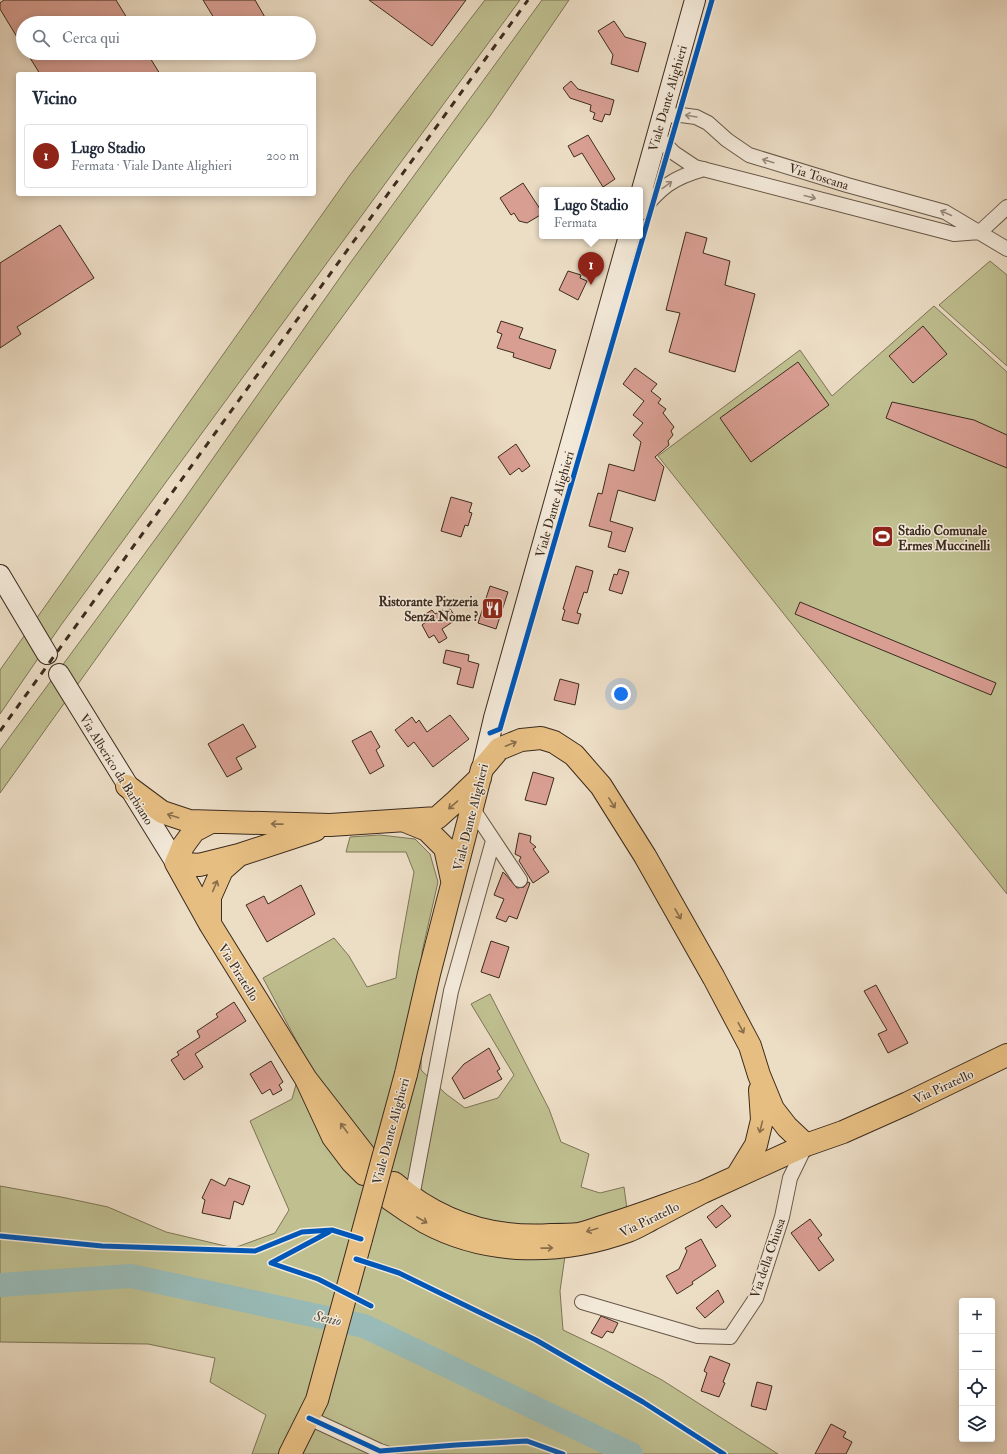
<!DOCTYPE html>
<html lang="it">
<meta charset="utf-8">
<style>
:root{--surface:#fff;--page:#f2f2f3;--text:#1f2937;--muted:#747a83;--line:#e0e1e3;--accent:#8f2418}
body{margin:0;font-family:"IM FELL Double Pica",serif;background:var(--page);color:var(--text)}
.controls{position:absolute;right:12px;bottom:12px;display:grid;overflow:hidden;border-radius:4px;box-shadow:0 2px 10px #0003}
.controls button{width:36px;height:36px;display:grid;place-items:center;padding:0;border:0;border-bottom:1px solid var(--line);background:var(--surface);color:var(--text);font:20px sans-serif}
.you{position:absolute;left:621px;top:694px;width:14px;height:14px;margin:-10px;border:3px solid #fff;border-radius:50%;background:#1a73e8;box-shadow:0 0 0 6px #1a73e833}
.badge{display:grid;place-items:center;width:26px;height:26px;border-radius:50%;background:var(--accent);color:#fff;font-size:13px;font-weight:700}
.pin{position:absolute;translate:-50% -33px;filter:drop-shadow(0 1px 2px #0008)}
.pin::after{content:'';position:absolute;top:21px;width:14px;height:12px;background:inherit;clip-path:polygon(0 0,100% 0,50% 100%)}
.popup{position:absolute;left:539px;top:187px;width:104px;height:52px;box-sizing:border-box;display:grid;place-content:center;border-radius:4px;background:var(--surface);filter:drop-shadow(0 1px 3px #0005);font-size:13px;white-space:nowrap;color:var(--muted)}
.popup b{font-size:15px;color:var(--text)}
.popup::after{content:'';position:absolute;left:50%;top:100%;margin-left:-8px;border:8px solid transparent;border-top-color:var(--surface)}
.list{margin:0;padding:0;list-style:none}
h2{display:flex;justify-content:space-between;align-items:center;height:52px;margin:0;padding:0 16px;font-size:17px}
h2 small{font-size:13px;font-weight:400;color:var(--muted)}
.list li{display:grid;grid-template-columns:26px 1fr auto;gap:12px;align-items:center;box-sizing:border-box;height:64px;margin:0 8px 8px;padding:0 8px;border:1px solid var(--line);border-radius:4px}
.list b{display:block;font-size:15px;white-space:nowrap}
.list p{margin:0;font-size:13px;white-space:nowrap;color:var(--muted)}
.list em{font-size:13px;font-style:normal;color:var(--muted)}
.icon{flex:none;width:22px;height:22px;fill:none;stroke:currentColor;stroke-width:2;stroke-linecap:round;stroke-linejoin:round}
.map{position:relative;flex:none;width:1007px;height:1454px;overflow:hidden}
.search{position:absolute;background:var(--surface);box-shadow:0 2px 10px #0003;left:16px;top:16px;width:300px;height:44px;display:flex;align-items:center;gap:10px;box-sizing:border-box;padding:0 14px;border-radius:22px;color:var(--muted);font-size:15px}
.panel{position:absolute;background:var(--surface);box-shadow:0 2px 10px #0003;left:16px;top:72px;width:300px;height:124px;border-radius:4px}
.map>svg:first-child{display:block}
</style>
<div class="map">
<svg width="1007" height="1454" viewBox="0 0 1007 1454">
<rect width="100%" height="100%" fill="#ecddc5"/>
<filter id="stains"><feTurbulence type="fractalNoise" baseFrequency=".005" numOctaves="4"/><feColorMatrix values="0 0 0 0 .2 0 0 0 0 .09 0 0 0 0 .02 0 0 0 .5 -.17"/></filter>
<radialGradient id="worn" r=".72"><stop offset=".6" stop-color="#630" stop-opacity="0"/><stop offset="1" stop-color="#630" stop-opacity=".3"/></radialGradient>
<path fill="#bfbf90" stroke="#7e7557" d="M 485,0 L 520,0 L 61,625 L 0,714 L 0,670 L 350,175 Z
M 542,0 L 569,0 L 490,116 L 279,403 L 0,793 L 0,750 L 176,511 L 348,266 Z
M 990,261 L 1007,275 L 1007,366 L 939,305 Z
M 934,306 L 1007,372 L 1007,894 L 658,456 L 800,350 L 832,396 Z
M 380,835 L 415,839 L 430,854 L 438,882 L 422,952 L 421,1070 L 446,1094 L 465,1108 L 498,1098 L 514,1075 L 471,1004 L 490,994 L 549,1109 L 561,1142 L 589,1154 L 581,1187 L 600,1193 L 624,1187 L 627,1209 L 565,1256 L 560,1291 L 563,1330 L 605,1350 L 662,1380 L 778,1454 L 252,1454 L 266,1415 L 210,1382 L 215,1358 L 148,1344 L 0,1342 L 0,1186 L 61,1197 L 108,1207 L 166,1232 L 234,1248 L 275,1233 L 289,1210 L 250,1121 L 292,1099 L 304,1055 L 263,978 L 334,938 L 349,956 L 367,987 L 396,978 L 399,955 L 414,872 L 406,852 L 346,852 L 350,837 Z"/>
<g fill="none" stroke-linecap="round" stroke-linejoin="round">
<path stroke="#99bbb7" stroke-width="24" d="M 0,1285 L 131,1276 L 364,1326 L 631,1454"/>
</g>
<path fill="#d89e92" stroke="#3c2b1e" d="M 4,0 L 116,0 L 130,23 L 23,23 L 23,47 L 0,9 L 0,3 Z
M 203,0 L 255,0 L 266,19 L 260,23 L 217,23 Z
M 369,0 L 466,0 L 432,46 Z
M 614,21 L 625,37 L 646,43 L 638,72 L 611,64 L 613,55 L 598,31 Z
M 27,53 L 147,53 L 160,74 L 40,74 Z
M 571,81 L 578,89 L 614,100 L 610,115 L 605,114 L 602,122 L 593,119 L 595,113 L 590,111 L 591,105 L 570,98 L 563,88 Z
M 588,135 L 615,179 L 603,187 L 582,153 L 574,157 L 568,146 Z
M 523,183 L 542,212 L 542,214 L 527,223 L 519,221 L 514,213 L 511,215 L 500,198 Z
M 60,225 L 94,278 L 17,327 L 21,334 L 0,348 L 0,263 Z
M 686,232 L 707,238 L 703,253 L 730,261 L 725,285 L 755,294 L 735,372 L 669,352 L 680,313 L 666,310 Z
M 568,271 L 581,275 L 580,278 L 587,281 L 578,300 L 559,290 Z
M 501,321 L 523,328 L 519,338 L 556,350 L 550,369 L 513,357 L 514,353 L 497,348 L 502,334 L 497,332 Z
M 923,326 L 947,354 L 913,383 L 889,356 Z
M 798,362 L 829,405 L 751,462 L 720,418 Z
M 635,368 L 657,384 L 651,391 L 661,399 L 658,403 L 666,409 L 663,413 L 674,427 L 671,431 L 673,435 L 668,441 L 669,445 L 655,457 L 664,467 L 655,501 L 618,490 L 610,521 L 633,528 L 625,552 L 608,547 L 612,532 L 589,526 L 598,493 L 602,494 L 609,464 L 634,471 L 641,442 L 633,435 L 643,423 L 633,415 L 644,401 L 623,384 Z
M 892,402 L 974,420 L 1007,435 L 1007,468 L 886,418 Z
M 516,444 L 530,466 L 522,472 L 519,468 L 510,475 L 498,457 Z
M 451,497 L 472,503 L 469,512 L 472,513 L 468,526 L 465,525 L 461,537 L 441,531 Z
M 576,566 L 593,571 L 587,593 L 584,592 L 577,613 L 581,614 L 578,624 L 562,620 L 565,610 L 563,609 Z
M 619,569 L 629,572 L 622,594 L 609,590 L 614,574 L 617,575 Z
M 490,586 L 508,592 L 496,629 L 478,623 Z
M 800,602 L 996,683 L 991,695 L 795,614 Z
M 450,609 L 457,619 L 442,629 L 447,638 L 439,643 L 434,635 L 429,638 L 422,625 L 427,621 L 424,615 L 432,610 L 435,614 L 443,610 L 444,613 Z
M 446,650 L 469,655 L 468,661 L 479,664 L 473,688 L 457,684 L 461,668 L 443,663 Z
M 560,679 L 579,684 L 575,705 L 554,700 Z
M 450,715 L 469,739 L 433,767 L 414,742 L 408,747 L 395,730 L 412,717 L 416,723 L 419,720 L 427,732 Z
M 243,724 L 256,747 L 236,758 L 242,769 L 227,777 L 208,744 Z
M 371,731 L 380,747 L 376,750 L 384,766 L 370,774 L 352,741 Z
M 533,772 L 554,778 L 546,805 L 525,800 Z
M 519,833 L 531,836 L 530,842 L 536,847 L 533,849 L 549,872 L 533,883 L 519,861 L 521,857 L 515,854 Z
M 503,872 L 505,874 L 517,888 L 524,887 L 528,882 L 530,883 L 517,919 L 509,916 L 506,922 L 496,918 L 504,899 L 494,895 Z
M 301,885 L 315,914 L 267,942 L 246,905 L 264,896 L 268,904 Z
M 491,941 L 509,947 L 499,978 L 481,972 Z
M 876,985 L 908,1043 L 888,1053 L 878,1034 L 887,1030 L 864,991 Z
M 234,1002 L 246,1021 L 195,1054 L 203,1067 L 184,1080 L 171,1060 L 179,1055 L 177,1052 L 200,1037 L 197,1031 L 218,1017 L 216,1014 Z
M 489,1048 L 500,1069 L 497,1071 L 502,1079 L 464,1099 L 452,1078 L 464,1064 Z
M 271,1061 L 283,1082 L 279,1085 L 282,1090 L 273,1095 L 270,1089 L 262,1094 L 250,1074 Z
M 229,1178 L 250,1186 L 243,1205 L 234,1201 L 230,1219 L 202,1213 L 205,1200 L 202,1198 L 211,1179 L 225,1186 Z
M 722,1205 L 731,1216 L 716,1228 L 707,1217 Z
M 810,1219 L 822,1235 L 818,1238 L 834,1260 L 819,1271 L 791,1233 Z
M 701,1239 L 716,1266 L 692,1282 L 693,1284 L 677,1294 L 666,1276 L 679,1269 L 687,1251 L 685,1248 Z
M 718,1290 L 724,1302 L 705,1318 L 696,1308 Z
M 601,1316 L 618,1323 L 613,1333 L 607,1331 L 602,1338 L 591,1333 Z
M 710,1356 L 730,1364 L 723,1382 L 725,1383 L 719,1397 L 701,1391 L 707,1373 L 704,1371 Z
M 757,1382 L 772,1386 L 766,1410 L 751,1406 Z
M 831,1424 L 846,1432 L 843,1437 L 852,1442 L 846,1454 L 815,1454 Z"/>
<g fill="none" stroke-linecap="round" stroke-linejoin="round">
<defs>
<path id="street" d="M 662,116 L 681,115 L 696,117 L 708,123 L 727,140 L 749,155 L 847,185 L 945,212 L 1007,249
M 657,136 L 674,153 L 695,167 L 954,234 L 980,232
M 640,213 C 661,187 672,178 704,169
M 980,232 L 1007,207
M 472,808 L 520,880
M 412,1197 L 451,991 L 493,841
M 582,1302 L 698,1336 L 730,1337 L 756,1298 L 782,1217 L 790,1178 L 806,1145
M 309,1418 L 380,1451 L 389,1454"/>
<path id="secondary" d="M 640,197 L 695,0
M 0,575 L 47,654
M 59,674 L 176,863
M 482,769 L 494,718 L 629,236"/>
<path id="primary" d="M 127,786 L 162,812 L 189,821 L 330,825 L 437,818 L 456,801 L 480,778
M 405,821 L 427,830 L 445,848 L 452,880
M 176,863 L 210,924 L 306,1079
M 176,863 L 199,865 L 239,855 L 315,830
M 176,863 L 183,846 L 194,831 L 211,822
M 210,924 L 210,897 L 222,870 L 239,855
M 406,1074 L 429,974 L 482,769 L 499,749 L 521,740 L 541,738 L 554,742 L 574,755 L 601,786 L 645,856 L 714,978 L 750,1046 L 759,1075 L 773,1109 L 787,1127 L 806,1145
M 364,1174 L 352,1162 L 333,1137 L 306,1079 L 368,1159
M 737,1176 L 756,1145 L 762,1120 L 760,1090
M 703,1192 L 806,1145 L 843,1132 L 908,1103 L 1007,1055
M 390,1199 C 401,1207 413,1215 425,1222 C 488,1256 562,1255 628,1231 C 636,1228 644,1223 652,1219 C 669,1210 686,1201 703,1192 C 671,1203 640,1215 608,1225 C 598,1228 588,1232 579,1234 C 570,1235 560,1235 551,1235 C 492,1239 439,1222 394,1183
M 290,1454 L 317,1400 L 361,1239"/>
</defs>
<use href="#street" stroke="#685848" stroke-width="16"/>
<use href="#secondary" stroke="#3c2b1e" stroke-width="22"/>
<use href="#primary" stroke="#3c2b1e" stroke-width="24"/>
<use href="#street" stroke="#f3e9d9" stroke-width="14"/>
<use href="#secondary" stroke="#f3e9d9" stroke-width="20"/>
<use href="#primary" stroke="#e6be82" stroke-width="22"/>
<path stroke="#3c2b1e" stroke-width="3" stroke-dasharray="7 7" stroke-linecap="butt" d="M 0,731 L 528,0"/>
<defs>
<path id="primary-bridge" d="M 361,1239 L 406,1074"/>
</defs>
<use href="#primary-bridge" stroke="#3c2b1e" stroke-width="24" stroke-linecap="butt"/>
<use href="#primary-bridge" stroke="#e6be82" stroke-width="22"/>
<defs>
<path id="cycleway" d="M 490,733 L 500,729 L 712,0
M 329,1232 L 271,1263 L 318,1279 L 371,1306
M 0,1236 L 102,1246 L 255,1251 L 302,1232 L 332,1230 L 361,1239
M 356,1259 L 399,1273 L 536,1340 L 643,1402 L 724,1454
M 309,1418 L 380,1451 L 456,1445 L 527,1441 L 563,1454"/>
</defs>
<use href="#cycleway" stroke="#f3e9d9" stroke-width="8"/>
<use href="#cycleway" stroke="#0057b8" stroke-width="5"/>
</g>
<defs><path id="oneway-shaft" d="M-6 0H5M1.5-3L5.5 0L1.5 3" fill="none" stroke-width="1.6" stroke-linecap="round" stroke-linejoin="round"/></defs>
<g stroke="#988a7c">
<use href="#oneway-shaft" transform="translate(691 116) rotate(-171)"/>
<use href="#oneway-shaft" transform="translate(768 161) rotate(-163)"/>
<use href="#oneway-shaft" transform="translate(667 185) rotate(-36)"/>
<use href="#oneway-shaft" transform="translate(810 197) rotate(15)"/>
<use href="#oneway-shaft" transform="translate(946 213) rotate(-156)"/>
</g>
<g stroke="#886d4b">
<use href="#oneway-shaft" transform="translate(511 744) rotate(-22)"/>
<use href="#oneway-shaft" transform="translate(612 803) rotate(58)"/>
<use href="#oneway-shaft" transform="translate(453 805) rotate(139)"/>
<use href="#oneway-shaft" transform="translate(173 816) rotate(-162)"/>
<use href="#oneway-shaft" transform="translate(277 824) rotate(-179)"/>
<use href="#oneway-shaft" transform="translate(215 886) rotate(-67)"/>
<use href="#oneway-shaft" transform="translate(678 914) rotate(60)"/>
<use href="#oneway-shaft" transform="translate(741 1028) rotate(62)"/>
<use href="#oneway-shaft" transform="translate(761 1127) rotate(104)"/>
<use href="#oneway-shaft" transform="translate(344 1128) rotate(-127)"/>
<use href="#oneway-shaft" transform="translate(422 1220) rotate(30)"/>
<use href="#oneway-shaft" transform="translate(592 1230) rotate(163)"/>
<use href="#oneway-shaft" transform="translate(547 1248) rotate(-1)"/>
</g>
<defs>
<symbol id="stadium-square" viewBox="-11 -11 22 22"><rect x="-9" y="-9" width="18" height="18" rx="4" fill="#8f2418" stroke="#f3e9d9"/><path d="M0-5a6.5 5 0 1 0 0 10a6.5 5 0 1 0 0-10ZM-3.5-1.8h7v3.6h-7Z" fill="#fff"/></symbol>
<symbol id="restaurant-square" viewBox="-11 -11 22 22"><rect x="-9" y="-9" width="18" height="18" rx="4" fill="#8f2418" stroke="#f3e9d9"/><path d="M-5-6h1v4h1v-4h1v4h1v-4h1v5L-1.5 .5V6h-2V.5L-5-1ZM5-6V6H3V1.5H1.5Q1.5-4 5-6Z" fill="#fff"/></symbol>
</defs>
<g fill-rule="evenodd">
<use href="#stadium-square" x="870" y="524" width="25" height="25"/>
<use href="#restaurant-square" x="480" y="596" width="25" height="25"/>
</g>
<g text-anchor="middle" stroke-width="3" stroke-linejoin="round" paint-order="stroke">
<g font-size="13" fill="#3c2b1e" stroke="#f3e9d9">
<text transform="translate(667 98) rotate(-74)" y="5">Viale Dante Alighieri</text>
<text transform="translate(819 176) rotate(17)" y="5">Via Toscana</text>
<text transform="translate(554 504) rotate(-74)" y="5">Viale Dante Alighieri</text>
<text transform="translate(117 769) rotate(58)" y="5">Via Alberico da Barbiano</text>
<text transform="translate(470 817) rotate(-76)" y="5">Viale Dante Alighieri</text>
<text transform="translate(239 972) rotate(58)" y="5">Via Piratello</text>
<text transform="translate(943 1086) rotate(-25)" y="5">Via Piratello</text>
<text transform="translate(390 1131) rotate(-75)" y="5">Viale Dante Alighieri</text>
<text transform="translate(649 1219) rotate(-26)" y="5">Via Piratello</text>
<text transform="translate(767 1258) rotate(-71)" y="5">Via della Chiusa</text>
</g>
<g font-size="13" font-weight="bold" fill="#3c2b1e" stroke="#f3e9d9" text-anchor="start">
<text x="898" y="535">Stadio Comunale<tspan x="898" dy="15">Ermes Muccinelli</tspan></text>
<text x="478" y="606" text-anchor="end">Ristorante Pizzeria<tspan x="478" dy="15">Senza Nome ?</tspan></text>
</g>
<g font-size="14" font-style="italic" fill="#534f44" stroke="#f3e9d9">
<text transform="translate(328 1318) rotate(12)" y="5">Senio</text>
</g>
</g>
<rect width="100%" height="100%" filter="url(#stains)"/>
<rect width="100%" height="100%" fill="url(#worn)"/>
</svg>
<div class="controls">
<button>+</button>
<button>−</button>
<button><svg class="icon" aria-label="locate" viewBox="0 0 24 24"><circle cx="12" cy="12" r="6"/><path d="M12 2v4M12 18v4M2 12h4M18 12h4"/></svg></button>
<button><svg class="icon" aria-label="layers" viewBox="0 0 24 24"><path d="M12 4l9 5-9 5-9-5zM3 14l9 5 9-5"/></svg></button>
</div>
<div class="you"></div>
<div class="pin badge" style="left:591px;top:285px">1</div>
<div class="popup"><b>Lugo Stadio</b>Fermata</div>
<div class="search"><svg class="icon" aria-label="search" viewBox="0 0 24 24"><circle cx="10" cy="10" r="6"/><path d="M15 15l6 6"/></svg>Cerca qui</div>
<section class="panel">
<h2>Vicino<small></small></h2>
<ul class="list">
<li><span class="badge">1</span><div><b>Lugo Stadio</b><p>Fermata · Viale Dante Alighieri</p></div><em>200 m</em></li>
</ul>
</section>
</div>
